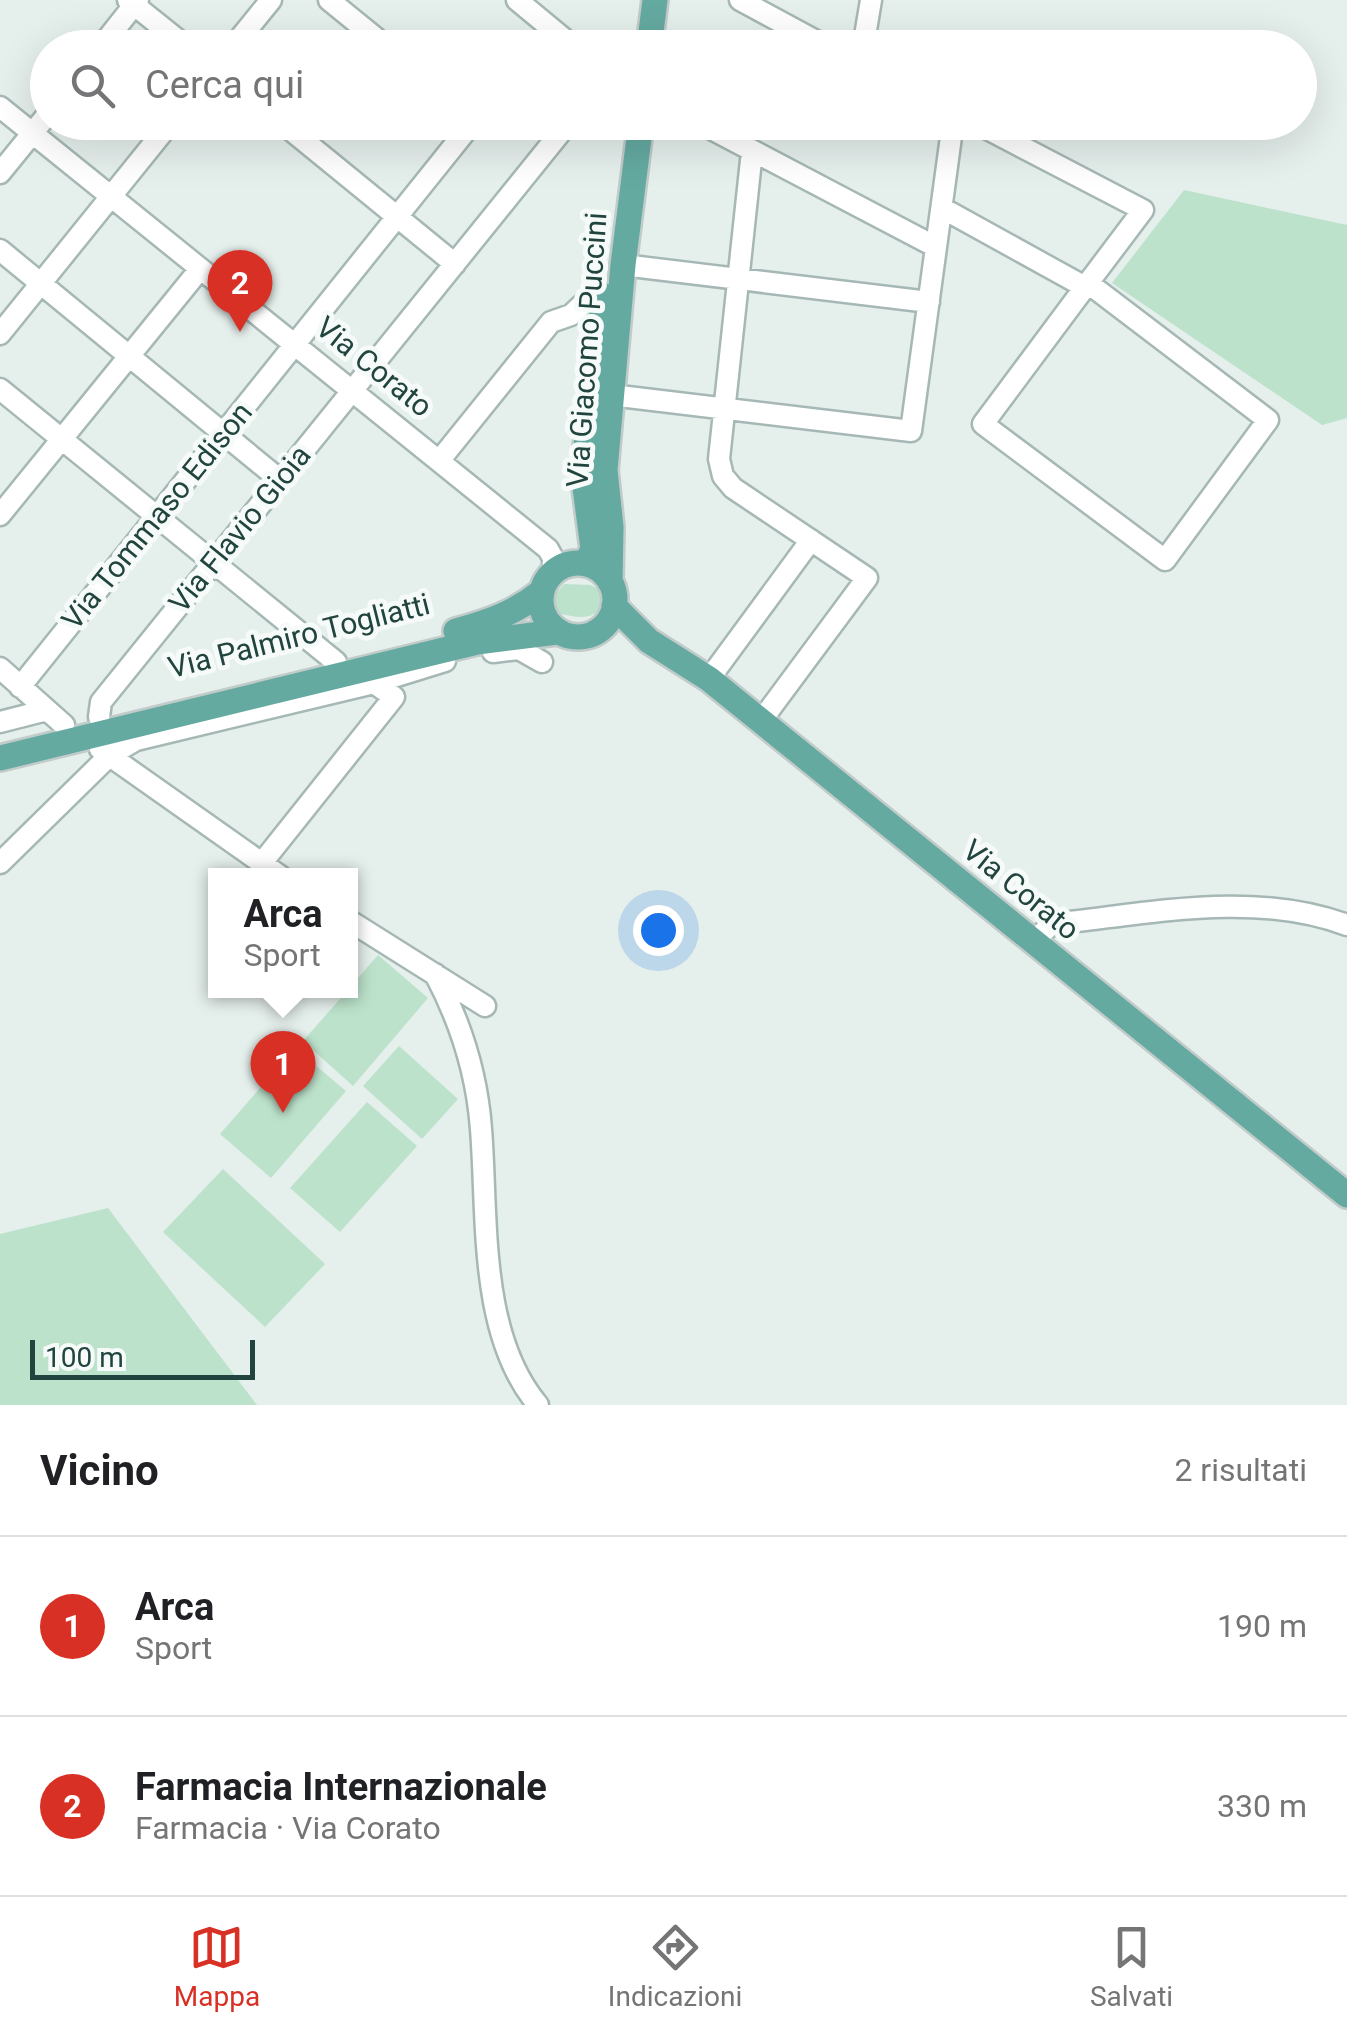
<!DOCTYPE html>
<html lang="it">
<meta charset="utf-8">
<style>
:root{--surface:#fff;--page:#f2f2f2;--text:#202124;--muted:#757577;--line:#e0e0e0;--accent:#d93025}
body{margin:0;font-family:Roboto,sans-serif;background:var(--page);color:var(--text)}
.scale{position:absolute;left:30px;bottom:25px;width:225px;box-sizing:border-box;padding-left:10px;border:5px solid #21443f;border-top:0;font-size:28px;line-height:35px;white-space:nowrap;color:#21443f;-webkit-text-stroke:8px #f6fbf9;paint-order:stroke}
.you{position:absolute;left:658px;top:930px;width:35px;height:35px;margin:-25px;border:8px solid #fff;border-radius:50%;background:#1a73e8;box-shadow:0 0 0 15px #1a73e833}
.badge{display:grid;place-items:center;width:65px;height:65px;border-radius:50%;background:var(--accent);color:#fff;font-size:32px;font-weight:700}
.pin{position:absolute;translate:-50% -82px;filter:drop-shadow(0 2px 5px #0008)}
.pin::after{content:'';position:absolute;top:52px;width:35px;height:30px;background:inherit;clip-path:polygon(0 0,100% 0,50% 100%)}
.popup{position:absolute;left:208px;top:868px;width:150px;height:130px;box-sizing:border-box;display:grid;place-content:center;border-radius:0px;background:var(--surface);filter:drop-shadow(0 2px 8px #0005);font-size:32px;white-space:nowrap;color:var(--muted)}
.popup b{font-size:38px;color:var(--text)}
.popup::after{content:'';position:absolute;left:50%;top:100%;margin-left:-20px;border:20px solid transparent;border-top-color:var(--surface)}
.list{margin:0;padding:0;list-style:none}
h2{display:flex;justify-content:space-between;align-items:center;height:130px;margin:0;padding:0 40px;font-size:42px}
h2 small{font-size:32px;font-weight:400;color:var(--muted)}
.list li{display:grid;grid-template-columns:65px 1fr auto;gap:30px;align-items:center;box-sizing:border-box;height:180px;padding:0 40px;border-top:2px solid var(--line)}
.list b{display:block;font-size:38px;white-space:nowrap}
.list p{margin:0;font-size:32px;white-space:nowrap;color:var(--muted)}
.list em{font-size:32px;font-style:normal;color:var(--muted)}
.icon{flex:none;width:55px;height:55px;fill:none;stroke:currentColor;stroke-width:2;stroke-linecap:round;stroke-linejoin:round}
.map{position:relative;flex:none;width:1347px;height:1405px;overflow:hidden}
.search{position:absolute;background:var(--surface);box-shadow:0 10px 40px #0002;left:30px;right:30px;top:30px;height:110px;display:flex;align-items:center;gap:25px;box-sizing:border-box;padding:0 35px;border-radius:55px;color:var(--muted);font-size:38px}
.sheet{height:490px;background:var(--surface)}
nav{display:flex;justify-content:space-around;align-items:center;box-sizing:border-box;height:140px;border-top:2px solid var(--line);background:var(--surface);font-size:28px;color:var(--muted)}
nav a{display:grid;justify-items:center;gap:5px}
nav .on{color:var(--accent)}
.map>svg:first-child{display:block}
</style>
<div class="map">
<svg width="1347" height="1405" viewBox="0 0 1347 1405">
<rect width="100%" height="100%" fill="#e5efec"/>
<path fill="#bce2cb" d="M 1184,190 L 1347,225 L 1347,418 L 1322,425 L 1112,283 Z
M 564,584 L 590,585 L 599,589 L 604,602 C 597,621 578,618 561,614 L 554,607 L 552,598 Z
M 378,955 L 428,998 L 353,1086 L 303,1041 L 347,991 L 350,990 L 351,986 Z
M 399,1046 L 458,1099 L 422,1139 L 363,1086 Z
M 295,1048 L 346,1091 L 271,1178 L 220,1134 Z
M 367,1102 L 417,1146 L 340,1232 L 290,1188 Z
M 223,1169 L 325,1264 L 265,1327 L 163,1232 Z
M 108,1208 L 257,1405 L 0,1405 L 0,1234 Z"/>
<g fill="none" stroke-linecap="round" stroke-linejoin="round">
<defs>
<path id="minor" d="M 128,0 L 188,48
M 329,0 L 388,48
M 517,0 L 575,48
M 740,0 L 829,48
M 100,48 L 138,0
M 232,48 L 271,0
M 535,48 L 551,28
M 863,48 L 871,0
M 0,107 L 548,549 L 553,558 L 553,573
M 281,122 L 455,264
M 698,122 L 936,247
M 974,122 L 1143,210 L 1088,283 L 1085,287 L 983,424 L 1165,560 L 1268,420 L 1088,283
M 752,151 L 719,459 L 723,476 L 733,488 L 867,578 L 761,721
M 0,173 L 48,114
M 942,208 L 1085,287
M 0,250 L 280,480
M 623,265 L 929,302
M 0,334 L 171,122
M 0,389 L 336,662
M 611,395 L 911,431 L 953,122
M 439,461 L 551,322 L 571,315 L 588,299 L 603,301
M 0,515 L 200,269
M 493,652 L 519,649 L 542,662
M 0,668 L 64,725
M 709,679 L 811,540
M 20,687 L 473,122
M 99,717 L 101,702 L 569,122
M 0,722 L 47,710
M 100,749 L 280,876
M 0,863 L 110,755 L 136,740 L 374,683 L 445,661
M 261,864 L 394,697 L 374,683
M 350,921 L 485,1006
M 1034,942 L 1051,924 C 1149,914 1252,890 1347,925
M 435,974 C 461,1023 477,1074 481,1129 C 488,1216 478,1334 538,1405"/>
<path id="major" d="M 649,48 L 655,0
M541 600a37 37 0 1 1 74 0a37 37 0 1 1-74 0Z
M 586,564 L 593,549 L 583,472 L 604,296
M 610,582 L 611,527 L 605,470 L 623,265 L 641,122
M 614,606 L 649,641 L 709,679 L 1347,1195
M 456,631 C 489,622 515,613 541,592
M 0,758 L 477,642 L 557,632"/>
</defs>
<use href="#minor" stroke="#a6b8b5" stroke-width="25"/>
<use href="#major" stroke="#c1cbc9" stroke-width="30"/>
<use href="#minor" stroke="#fff" stroke-width="20"/>
<use href="#major" stroke="#64aaa1" stroke-width="25"/>
</g>
<g text-anchor="middle" stroke-width="10" stroke-linejoin="round" paint-order="stroke">
<g font-size="30" fill="#21443f" stroke="#f6fbf9">
<text transform="translate(587 350) rotate(-86)" y="10">Via Giacomo Puccini</text>
<text transform="translate(374 367) rotate(39)" y="10">Via Corato</text>
<text transform="translate(157 516) rotate(-51)" y="10">Via Tommaso Edison</text>
<text transform="translate(240 529) rotate(-51)" y="10">Via Flavio Gioia</text>
<text transform="translate(299 636) rotate(-14)" y="10">Via Palmiro Togliatti</text>
<text transform="translate(1021 890) rotate(39)" y="10">Via Corato</text>
</g>
</g>
</svg>
<div class="scale">100 m</div>
<div class="you"></div>
<div class="pin badge" style="left:283px;top:1113px">1</div>
<div class="popup"><b>Arca</b>Sport</div>
<div class="pin badge" style="left:240px;top:332px">2</div>
<div class="search"><svg class="icon" aria-label="search" viewBox="0 0 24 24"><circle cx="10" cy="10" r="6"/><path d="M15 15l6 6"/></svg>Cerca qui</div>
</div>
<section class="sheet">
<h2>Vicino<small>2 risultati</small></h2>
<ul class="list">
<li><span class="badge">1</span><div><b>Arca</b><p>Sport</p></div><em>190 m</em></li>
<li><span class="badge">2</span><div><b>Farmacia Internazionale</b><p>Farmacia · Via Corato</p></div><em>330 m</em></li>
</ul>
</section>
<nav>
<a class="on"><svg class="icon" aria-label="map" viewBox="0 0 24 24"><path d="M3 6l6-2 6 2 6-2v14l-6 2-6-2-6 2zM9 4v14M15 6v14"/></svg>Mappa</a>
<a><svg class="icon" aria-label="directions" viewBox="0 0 24 24"><path d="M12 3l9 9-9 9-9-9zM9 14v-3h6M13 9l2 2-2 2"/></svg>Indicazioni</a>
<a><svg class="icon" aria-label="saved" viewBox="0 0 24 24"><path d="M7 4h10v16l-5-4-5 4z"/></svg>Salvati</a>
</nav>
